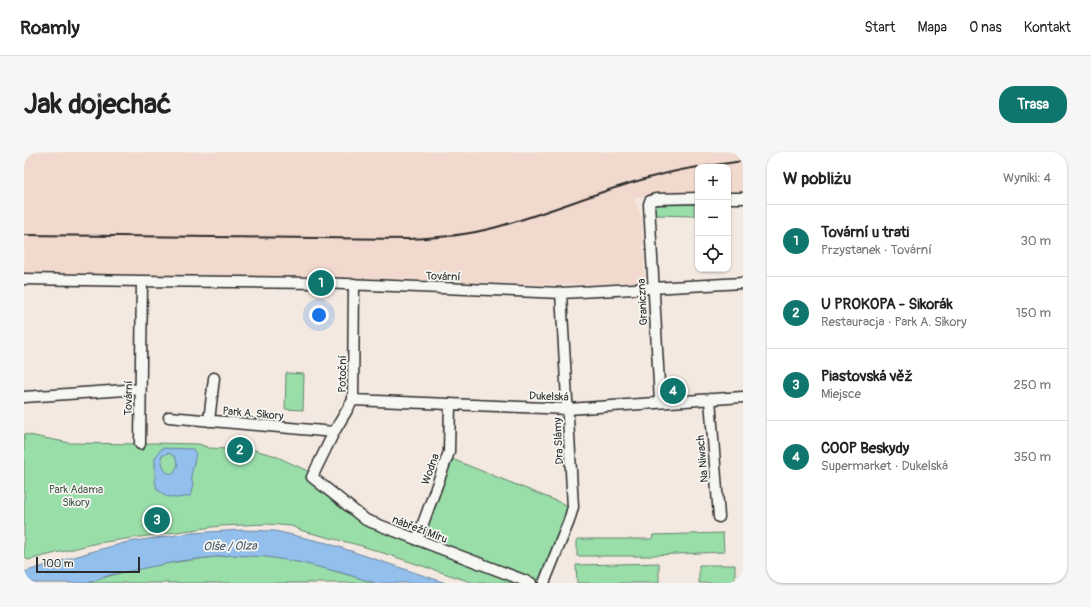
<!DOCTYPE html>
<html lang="pl">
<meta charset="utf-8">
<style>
:root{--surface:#fff;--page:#f6f6f6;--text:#222;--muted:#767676;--line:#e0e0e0;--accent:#0f766e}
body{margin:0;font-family:Pangolin,sans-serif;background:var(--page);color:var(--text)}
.controls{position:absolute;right:12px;top:12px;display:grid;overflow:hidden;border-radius:8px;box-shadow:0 1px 3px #0004}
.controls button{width:36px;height:36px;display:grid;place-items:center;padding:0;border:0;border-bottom:1px solid var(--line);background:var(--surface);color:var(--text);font:20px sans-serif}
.scale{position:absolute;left:12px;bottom:10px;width:104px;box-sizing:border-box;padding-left:4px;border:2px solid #2b2b2b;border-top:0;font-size:11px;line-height:14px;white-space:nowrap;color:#2b2b2b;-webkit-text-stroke:3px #f6f6f2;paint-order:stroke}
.you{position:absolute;left:295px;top:163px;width:14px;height:14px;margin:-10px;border:3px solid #fff;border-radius:50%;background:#1a73e8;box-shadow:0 0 0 6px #1a73e833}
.badge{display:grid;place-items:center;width:26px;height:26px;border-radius:50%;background:var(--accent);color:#fff;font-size:13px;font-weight:700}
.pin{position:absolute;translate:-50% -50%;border:2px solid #fff;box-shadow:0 1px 4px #0006}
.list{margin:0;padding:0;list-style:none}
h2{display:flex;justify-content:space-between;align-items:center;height:52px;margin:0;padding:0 16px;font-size:17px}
h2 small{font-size:13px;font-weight:400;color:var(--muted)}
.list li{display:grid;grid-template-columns:26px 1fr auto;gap:12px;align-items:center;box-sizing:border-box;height:72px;padding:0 16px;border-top:1px solid var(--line)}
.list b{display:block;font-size:15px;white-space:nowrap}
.list p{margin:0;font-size:13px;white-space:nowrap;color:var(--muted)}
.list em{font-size:13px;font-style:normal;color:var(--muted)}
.icon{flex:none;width:22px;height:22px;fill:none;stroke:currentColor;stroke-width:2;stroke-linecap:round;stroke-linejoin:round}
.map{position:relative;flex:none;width:719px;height:431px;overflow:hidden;border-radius:16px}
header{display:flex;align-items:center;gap:24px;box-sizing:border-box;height:56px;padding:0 20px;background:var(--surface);border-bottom:1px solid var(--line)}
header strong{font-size:19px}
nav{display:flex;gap:22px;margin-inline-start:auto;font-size:14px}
.intro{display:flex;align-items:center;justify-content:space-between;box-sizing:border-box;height:96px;padding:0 24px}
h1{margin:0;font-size:28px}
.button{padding:10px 18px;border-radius:16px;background:var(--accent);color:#fff;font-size:14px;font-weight:700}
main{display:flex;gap:24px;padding:0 24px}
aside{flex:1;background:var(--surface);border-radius:16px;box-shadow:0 1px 3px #0004}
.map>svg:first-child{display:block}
</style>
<header>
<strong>Roamly</strong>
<nav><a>Start</a><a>Mapa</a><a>O nas</a><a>Kontakt</a></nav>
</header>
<div class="intro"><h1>Jak dojechać</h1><a class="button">Trasa</a></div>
<main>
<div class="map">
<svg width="719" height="431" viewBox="0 0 719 431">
<rect width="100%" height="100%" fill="#f4e9e1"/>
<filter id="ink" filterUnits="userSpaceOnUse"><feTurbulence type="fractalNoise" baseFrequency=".025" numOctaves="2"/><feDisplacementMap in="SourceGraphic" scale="8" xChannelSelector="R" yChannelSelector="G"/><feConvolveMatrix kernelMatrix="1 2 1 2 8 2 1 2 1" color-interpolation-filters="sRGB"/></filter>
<g filter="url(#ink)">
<path fill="#f1d9cd" d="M 0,0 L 719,0 L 719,42 L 704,42 L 704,15 L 674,15 L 674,42 L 629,42 L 610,47 L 618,66 L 621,130 L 531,133 L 302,125 L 0,121 Z"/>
<path fill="#99dda9" stroke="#62846a" d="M 629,52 L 670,52 L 670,64 L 630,63 Z
M 262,221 L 280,222 L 279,258 L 261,257 Z
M 0,282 L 46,291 L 116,292 L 127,291 L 175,292 L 185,296 L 205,297 L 206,293 L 209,293 L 208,302 L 225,303 L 226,297 L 249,303 L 286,320 L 283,328 L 294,333 L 340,370 L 500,431 L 450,431 L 338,394 L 279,379 L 267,374 L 243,372 L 196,374 L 73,391 L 4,408 L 0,404 Z
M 428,307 L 545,354 L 515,431 L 397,384 Z
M 699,381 L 700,400 L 629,403 L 628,404 L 553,404 L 553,387 L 628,387 L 629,383 Z
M 207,403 C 220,404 233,403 245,405 C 281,410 316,420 351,431 L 64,431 C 110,414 159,409 207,403 Z
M 635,411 L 635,431 L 553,431 L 552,413 Z
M 675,413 L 711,413 L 711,431 L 675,431 Z"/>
<path fill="#92bfec" stroke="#69849f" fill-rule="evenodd" d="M 138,296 L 169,297 L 172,302 L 167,324 L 169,333 L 166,344 L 153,346 L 141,344 L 133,337 L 131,329 L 131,306 ZM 145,301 L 151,305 L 154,313 L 149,322 C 138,321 139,313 137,304 Z
M 218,378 L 251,379 L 303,391 L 422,431 L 351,431 L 315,420 L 274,410 L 243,405 L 208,403 L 156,409 L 86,423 L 64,431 L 0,431 L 0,420 L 70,399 L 104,390 L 167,381 Z"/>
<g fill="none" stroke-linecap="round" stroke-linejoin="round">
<defs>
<path id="minor" d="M 704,46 L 719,46
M 0,127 L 118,129 L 297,131 L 537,141 L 719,131
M 330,132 L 329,248 L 310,280 L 288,325 L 342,368 L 507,431
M 0,245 L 116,237
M 686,247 L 695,365
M 329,248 L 544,257 L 719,245
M 636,250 L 625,52 L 626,49 L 632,47 L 674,46
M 145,265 L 310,280
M 185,269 L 190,226
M 116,292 L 118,129
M 393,388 L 425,300 L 426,252
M 520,431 L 545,369 L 549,355 L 537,141"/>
</defs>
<use href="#minor" stroke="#2b2b2b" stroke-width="13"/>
<use href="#minor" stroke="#f6f6f2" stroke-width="10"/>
<path stroke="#2b2b2b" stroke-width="2" d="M 677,15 L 719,9
M 0,83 L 383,87 C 413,86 444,83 473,75 C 541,56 604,26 674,15"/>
</g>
</g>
<g text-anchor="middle" stroke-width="3.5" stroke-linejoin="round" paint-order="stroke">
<g font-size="11" fill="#2b2b2b" stroke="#f6f6f2">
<text transform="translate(419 124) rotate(2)" y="4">Tovární</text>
<text transform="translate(618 150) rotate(-93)" y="4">Graniczna</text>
<text transform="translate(318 222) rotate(-89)" y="4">Potoční</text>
<text transform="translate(525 244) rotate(2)" y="4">Dukelská</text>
<text transform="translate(104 246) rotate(-89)" y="4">Tovární</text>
<text transform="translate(229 261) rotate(5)" y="4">Park A. Sikory</text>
<text transform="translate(534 289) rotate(-93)" y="4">Dra Slámy</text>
<text transform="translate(678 307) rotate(-95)" y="4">Na Niwach</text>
<text transform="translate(406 317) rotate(-70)" y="4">Wodna</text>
<text transform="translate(396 377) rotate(21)" y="4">nábřeží Míru</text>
</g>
<g font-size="11" fill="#46584a" stroke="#f6f6f2">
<text x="52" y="341">Park Adama<tspan x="52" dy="13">Sikory</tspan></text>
</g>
<g font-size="12" font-style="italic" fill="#4a5765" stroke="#f6f6f2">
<text transform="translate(206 394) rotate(-1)" y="4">Olše / Olza</text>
</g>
</g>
</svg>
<div class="controls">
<button>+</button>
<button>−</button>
<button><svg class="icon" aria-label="locate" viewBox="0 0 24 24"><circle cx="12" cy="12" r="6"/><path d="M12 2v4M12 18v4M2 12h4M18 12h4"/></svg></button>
</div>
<div class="scale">100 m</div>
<div class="you"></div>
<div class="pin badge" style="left:297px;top:131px">1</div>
<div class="pin badge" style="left:216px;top:298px">2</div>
<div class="pin badge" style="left:133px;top:368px">3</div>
<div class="pin badge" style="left:649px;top:239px">4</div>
</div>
<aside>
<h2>W pobliżu<small>Wyniki: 4</small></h2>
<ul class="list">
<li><span class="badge">1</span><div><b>Tovární u trati</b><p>Przystanek · Tovární</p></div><em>30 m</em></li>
<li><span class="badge">2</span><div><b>U PROKOPA - Sikorák</b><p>Restauracja · Park A. Sikory</p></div><em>150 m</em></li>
<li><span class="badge">3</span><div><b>Piastovská věž</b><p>Miejsce</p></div><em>250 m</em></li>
<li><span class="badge">4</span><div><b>COOP Beskydy</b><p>Supermarket · Dukelská</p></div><em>350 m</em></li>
</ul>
</aside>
</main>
